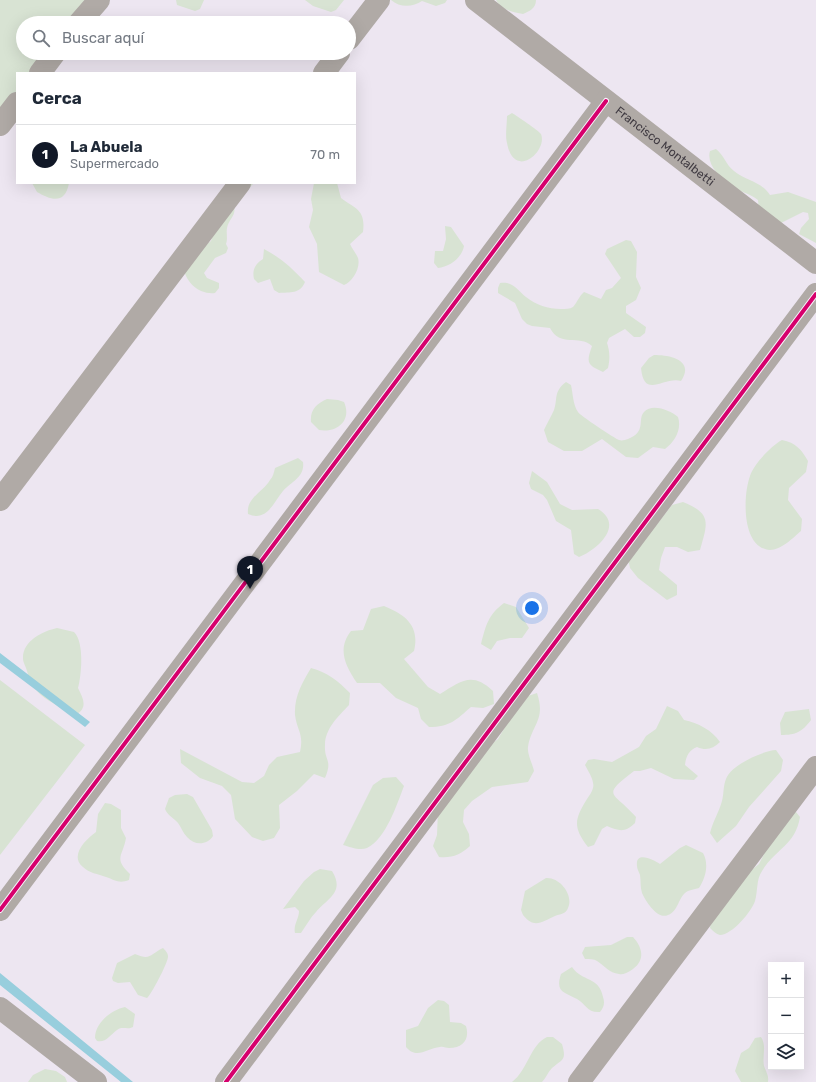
<!DOCTYPE html>
<html lang="es">
<meta charset="utf-8">
<style>
:root{--surface:#fff;--page:#f2f2f3;--text:#1f2937;--muted:#747a83;--line:#e0e1e3;--accent:#111827}
body{margin:0;font-family:Rubik,sans-serif;background:var(--page);color:var(--text)}
.controls{position:absolute;right:12px;bottom:12px;display:grid;overflow:hidden;border-radius:0px;box-shadow:0 4px 16px #0002}
.controls button{width:36px;height:36px;display:grid;place-items:center;padding:0;border:0;border-bottom:1px solid var(--line);background:var(--surface);color:var(--text);font:20px sans-serif}
.you{position:absolute;left:532px;top:608px;width:14px;height:14px;margin:-10px;border:3px solid #fff;border-radius:50%;background:#1a73e8;box-shadow:0 0 0 6px #1a73e833}
.badge{display:grid;place-items:center;width:26px;height:26px;border-radius:50%;background:var(--accent);color:#fff;font-size:13px;font-weight:700}
.pin{position:absolute;translate:-50% -33px;filter:drop-shadow(0 1px 2px #0008)}
.pin::after{content:'';position:absolute;top:21px;width:14px;height:12px;background:inherit;clip-path:polygon(0 0,100% 0,50% 100%)}
.list{margin:0;padding:0;list-style:none}
h2{display:flex;justify-content:space-between;align-items:center;height:52px;margin:0;padding:0 16px;font-size:17px}
h2 small{font-size:13px;font-weight:400;color:var(--muted)}
.list li{display:grid;grid-template-columns:26px 1fr auto;gap:12px;align-items:center;box-sizing:border-box;height:60px;padding:0 16px;border-top:1px solid var(--line)}
.list b{display:block;font-size:15px;white-space:nowrap}
.list p{margin:0;font-size:13px;white-space:nowrap;color:var(--muted)}
.list em{font-size:13px;font-style:normal;color:var(--muted)}
.icon{flex:none;width:22px;height:22px;fill:none;stroke:currentColor;stroke-width:2;stroke-linecap:round;stroke-linejoin:round}
.map{position:relative;flex:none;width:816px;height:1082px;overflow:hidden}
.search{position:absolute;background:var(--surface);box-shadow:0 4px 16px #0002;left:16px;top:16px;width:340px;height:44px;display:flex;align-items:center;gap:10px;box-sizing:border-box;padding:0 14px;border-radius:22px;color:var(--muted);font-size:15px}
.panel{position:absolute;background:var(--surface);box-shadow:0 4px 16px #0002;left:16px;top:72px;width:340px;height:112px;border-radius:0px}
.map>svg:first-child{display:block}
</style>
<div class="map">
<svg width="816" height="1082" viewBox="0 0 816 1082">
<rect width="100%" height="100%" fill="#ede6f1"/>
<path fill="#d8e3d3" d="M 0,0 L 103,0 L 86,23 L 23,23 L 23,53 L 63,53 L 48,73 L 17,73 L 17,113 L 0,135 Z
M 176,0 L 204,0 L 200,9 L 195,11 L 177,5 Z
M 305,0 L 344,0 L 336,10 L 331,12 L 313,6 Z
M 391,0 L 447,0 L 445,3 L 436,6 L 422,1 C 413,7 400,8 391,0 Z
M 496,0 L 536,0 C 536,9 529,11 523,14 C 513,12 501,10 496,0 Z
M 512,113 C 517,116 538,130 541,134 C 548,151 514,181 507,143 C 505,135 507,124 507,116 Z
M 716,149 C 724,155 726,165 734,171 C 746,181 761,181 770,195 L 788,192 L 816,202 L 816,243 L 799,234 L 801,228 L 809,219 L 808,213 L 803,212 L 781,223 L 759,211 L 758,200 C 749,193 738,191 729,185 C 720,177 706,164 710,151 Z
M 32,183 L 69,183 C 65,205 51,200 37,192 Z
M 232,183 L 254,183 L 233,204 C 238,215 229,218 227,228 C 226,234 228,238 226,244 L 228,248 L 226,253 L 215,258 L 204,273 L 207,278 L 219,283 L 219,288 L 215,293 C 200,295 186,283 184,269 L 201,248 L 211,241 L 214,231 L 212,212 L 221,190 Z
M 314,183 L 337,183 L 341,198 C 355,209 366,209 363,232 L 350,244 C 352,249 356,253 358,258 C 361,268 352,282 344,285 L 319,272 L 317,244 L 309,227 L 313,210 L 311,199 Z
M 445,226 L 451,227 L 464,246 C 462,258 449,267 438,268 L 434,263 L 435,251 L 443,251 L 446,239 Z
M 626,240 L 631,241 L 637,252 L 636,277 L 641,288 L 636,300 L 626,306 L 626,313 L 646,327 L 645,333 L 640,337 L 634,337 L 625,329 L 609,338 L 607,343 C 610,352 610,359 608,368 L 603,372 C 587,365 586,363 592,346 C 579,334 560,348 550,328 L 532,326 L 527,324 L 522,319 L 515,303 L 498,293 L 498,288 L 500,283 C 513,281 517,290 526,297 C 536,305 548,309 561,309 C 565,309 570,309 573,307 C 577,303 579,296 584,292 L 601,299 L 606,290 L 612,288 L 621,278 L 605,254 L 607,249 Z
M 264,249 C 281,258 292,268 305,282 C 300,294 290,292 279,293 L 274,290 L 270,279 L 258,283 L 254,279 C 252,270 255,264 263,259 Z
M 654,355 C 670,355 695,360 681,381 C 664,376 644,400 641,368 L 649,358 Z
M 566,382 L 571,385 C 573,394 573,405 578,412 C 579,415 616,439 619,440 C 622,441 625,440 628,439 C 647,432 637,419 644,412 C 652,403 670,410 678,417 C 682,429 675,442 665,449 L 653,447 L 638,458 L 626,457 L 602,439 L 582,451 L 564,451 L 548,442 L 544,430 C 547,423 551,417 554,410 C 558,399 553,392 566,382 Z
M 327,399 L 338,400 L 344,402 C 352,420 338,433 319,430 L 311,422 C 310,410 316,404 327,399 Z
M 782,440 C 796,443 801,449 808,461 L 806,472 L 789,488 L 788,500 L 802,519 L 801,531 C 793,538 781,550 770,550 C 741,548 743,495 750,476 C 754,464 771,446 782,440 Z
M 298,458 L 303,462 C 305,477 292,481 283,491 C 273,503 267,522 248,514 C 246,498 263,492 270,480 C 273,477 274,472 275,468 Z
M 532,471 L 547,482 L 560,504 L 572,510 L 598,509 C 625,525 597,550 579,557 L 574,554 L 571,530 L 556,521 L 547,500 L 543,495 L 531,489 L 529,483 Z
M 683,502 C 713,514 707,524 700,550 L 688,552 L 677,547 L 665,547 L 661,558 L 659,570 L 677,585 L 677,595 L 667,600 L 638,578 L 630,568 L 627,554 L 658,523 L 672,505 Z
M 504,603 L 516,607 L 529,628 L 522,638 L 510,638 L 497,641 L 491,650 L 481,644 C 486,625 488,615 504,603 Z
M 384,606 C 406,615 420,626 414,651 L 404,659 L 428,687 L 440,694 C 461,681 472,671 493,691 L 494,704 L 483,708 L 471,707 C 456,720 450,727 429,727 L 421,719 L 418,708 L 396,698 L 380,683 L 357,683 C 345,665 337,649 351,631 L 363,630 L 371,609 Z
M 57,628 L 74,632 C 85,643 81,677 78,688 C 83,698 88,707 77,714 C 64,709 51,703 41,695 C 34,689 29,679 27,671 C 26,667 23,662 23,659 C 22,641 43,631 57,628 Z
M 311,668 C 327,672 338,681 350,693 L 349,705 C 339,716 325,728 325,745 C 324,761 333,759 325,778 L 314,774 L 297,791 L 279,805 L 280,828 L 274,838 L 263,841 L 252,837 L 235,819 L 231,795 L 222,786 L 200,778 L 181,763 L 180,749 L 242,782 L 254,783 L 264,776 L 269,765 L 277,757 L 300,752 C 304,733 297,731 295,715 C 294,697 302,683 311,668 Z
M 0,680 L 85,745 L 0,855 Z
M 537,693 C 546,720 532,724 528,747 C 527,754 533,765 534,771 L 528,782 L 492,787 L 472,801 L 464,810 L 463,822 L 469,834 L 470,846 C 460,855 453,858 439,857 L 433,846 L 437,835 L 438,810 L 474,757 L 498,739 L 517,707 L 525,697 Z
M 667,706 L 678,711 L 684,720 C 698,723 712,730 720,742 C 713,749 706,751 697,747 C 689,750 686,756 685,765 L 698,776 L 694,780 L 674,779 L 651,768 L 640,771 L 634,771 C 600,797 613,791 636,817 L 635,823 C 625,833 619,831 607,826 L 602,829 L 594,845 L 588,847 C 573,827 574,820 587,799 C 589,796 592,792 593,788 C 595,781 588,771 585,765 L 588,760 L 594,759 L 612,762 L 639,747 L 646,736 L 656,729 Z
M 809,709 L 811,720 C 802,732 796,735 781,735 L 780,723 L 785,712 Z
M 776,750 L 783,760 L 781,771 L 749,807 L 736,826 L 717,843 L 710,833 C 713,821 719,812 722,801 C 724,794 723,786 726,779 C 731,765 762,751 776,750 Z
M 396,777 L 404,786 C 397,804 386,839 367,848 C 360,851 350,847 343,845 L 373,785 L 383,778 Z
M 187,794 L 193,797 L 212,830 L 213,836 C 207,845 195,846 187,837 C 183,833 181,827 178,823 C 174,818 168,816 165,809 L 169,798 L 175,795 Z
M 105,803 L 111,804 L 121,810 L 121,828 L 126,838 C 123,856 113,858 130,874 L 129,880 C 119,884 115,880 106,877 C 98,874 89,873 83,867 C 69,856 86,839 96,832 L 98,814 Z
M 796,812 L 800,817 C 795,846 776,848 762,871 C 756,880 758,891 755,901 C 752,911 732,935 720,935 C 716,934 713,931 710,928 L 711,921 L 744,876 L 759,864 L 770,842 L 789,815 Z
M 686,845 L 703,853 C 709,864 706,877 699,888 C 695,889 691,890 688,891 C 678,896 679,911 668,915 C 658,920 646,902 642,893 C 640,887 641,881 640,875 C 639,872 637,869 637,866 C 635,850 654,860 660,864 L 680,848 Z
M 320,869 L 332,871 C 345,892 328,898 316,912 C 310,918 306,926 301,933 L 295,933 C 293,925 299,919 299,911 L 295,907 L 283,909 L 304,881 L 314,872 Z
M 546,878 C 560,877 574,895 568,908 C 566,914 560,914 555,916 C 542,922 534,929 523,915 L 521,910 L 525,891 Z
M 627,937 L 633,937 C 644,949 645,962 630,971 C 626,973 623,975 619,974 C 609,973 605,966 597,961 C 594,959 589,959 585,959 L 582,953 L 585,947 L 611,945 Z
M 163,948 C 165,950 168,953 168,956 C 169,961 151,995 147,998 L 138,995 L 130,982 L 118,983 L 113,981 L 112,978 L 117,963 L 135,954 C 151,961 150,954 163,948 Z
M 572,967 C 582,982 599,976 603,997 C 605,1003 604,1007 600,1012 C 587,1013 586,1004 577,999 C 564,992 555,992 561,974 Z
M 438,1000 L 444,1001 L 449,1005 L 450,1022 L 461,1023 L 466,1026 C 470,1039 463,1048 449,1048 C 446,1048 443,1046 440,1047 C 427,1048 417,1060 406,1047 L 406,1030 L 418,1026 L 428,1008 Z
M 125,1007 L 135,1014 L 133,1027 C 128,1030 122,1026 117,1030 C 110,1035 106,1043 97,1041 L 95,1038 C 95,1023 111,1010 125,1007 Z
M 547,1037 L 553,1037 L 562,1044 C 567,1061 562,1059 552,1068 C 548,1072 546,1078 542,1082 L 512,1082 C 528,1070 530,1045 547,1037 Z
M 761,1037 C 767,1046 762,1056 764,1066 C 766,1072 769,1075 768,1082 L 741,1082 L 735,1071 L 741,1053 L 749,1048 L 755,1038 Z
M 45,1069 L 56,1071 L 65,1077 L 67,1082 L 28,1082 L 33,1075 Z"/>
<path fill="#98cedd" d="M 0,653 L 90,722 L 85,727 L 0,663 Z
M 0,973 L 133,1082 L 121,1082 L 0,985 Z"/>
<g fill="none" stroke-linecap="round" stroke-linejoin="round">
<g stroke="#b0aaa6" stroke-width="22">
<path id="s1" d="M 476,0 L 816,263"/>
<path d="M 79,23 L 99,0"/>
<path d="M 349,39 L 379,0"/>
<path d="M 40,73 L 55,53"/>
<path d="M 324,73 L 339,53"/>
<path d="M 0,125 L 17,103"/>
<path d="M 0,500 L 240,183"/>
<path d="M 0,910 L 606,101"/>
<path d="M 0,1008 L 96,1082"/>
<path d="M 226,1082 L 816,294"/>
<path d="M 579,1082 L 816,767"/>
</g>
<defs>
<path id="cycleway" d="M 0,910 L 606,101
M 226,1082 L 816,294"/>
</defs>
<use href="#cycleway" stroke="#f9f1fd" stroke-width="6"/>
<use href="#cycleway" stroke="#d6006c" stroke-width="4"/>
</g>
<g text-anchor="middle" stroke-width="3" stroke-linejoin="round" paint-order="stroke">
<g font-size="12" fill="#403b42" stroke="#f9f1fd">
<text dy="4" stroke="none"><textPath href="#s1" startOffset="239">Francisco Montalbetti</textPath></text>
</g>
</g>
</svg>
<div class="controls">
<button>+</button>
<button>−</button>
<button><svg class="icon" aria-label="layers" viewBox="0 0 24 24"><path d="M12 4l9 5-9 5-9-5zM3 14l9 5 9-5"/></svg></button>
</div>
<div class="you"></div>
<div class="pin badge" style="left:250px;top:589px">1</div>
<div class="search"><svg class="icon" aria-label="search" viewBox="0 0 24 24"><circle cx="10" cy="10" r="6"/><path d="M15 15l6 6"/></svg>Buscar aquí</div>
<section class="panel">
<h2>Cerca<small></small></h2>
<ul class="list">
<li><span class="badge">1</span><div><b>La Abuela</b><p>Supermercado</p></div><em>70 m</em></li>
</ul>
</section>
</div>
